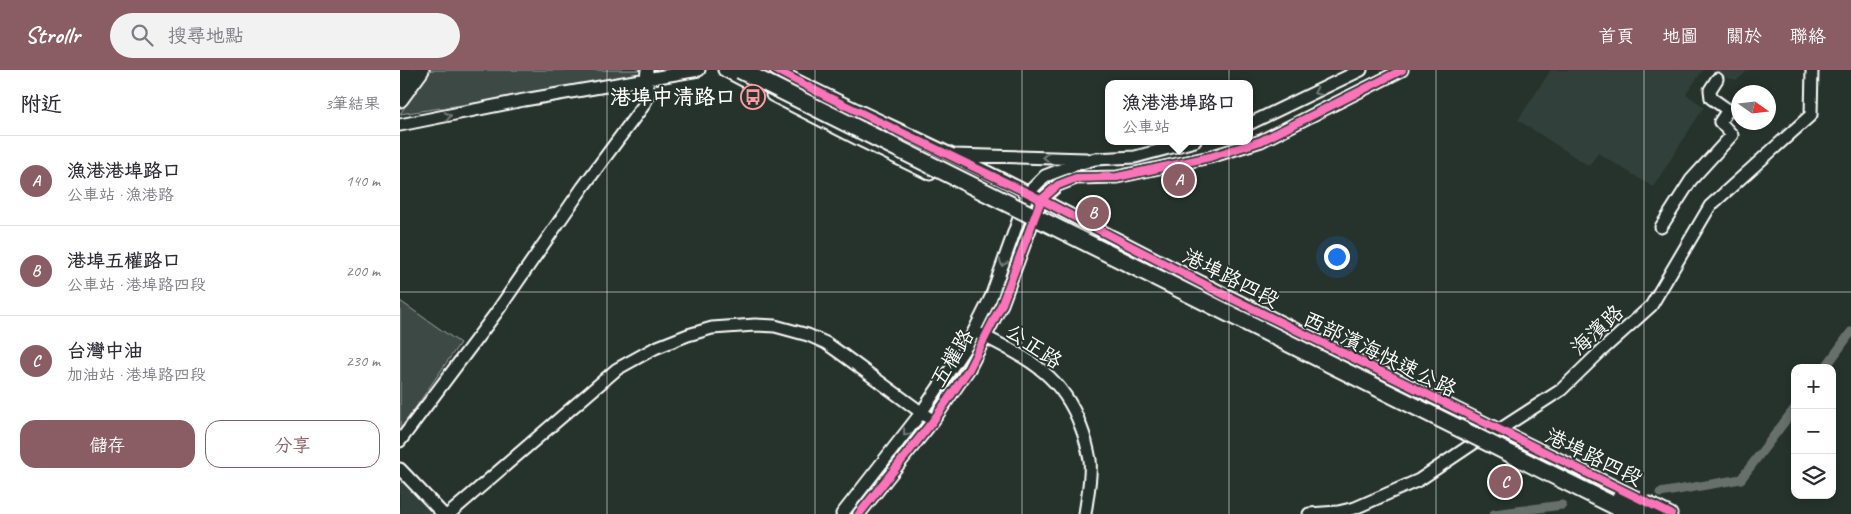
<!DOCTYPE html>
<html lang="zh-TW">
<meta charset="utf-8">
<style>
:root{--surface:#fff;--page:#f2f2f3;--text:#2b2b33;--muted:#7c7c81;--line:#e1e1e2;--accent:#8a5d65}
body{margin:0;font-family:Caveat,"LXGW WenKai TC",sans-serif;background:var(--page);color:var(--text)}
.controls{position:absolute;right:15px;bottom:15px;display:grid;overflow:hidden;border-radius:10px;box-shadow:0 2px 8px #0003}
.controls button{width:45px;height:45px;display:grid;place-items:center;padding:0;border:0;border-bottom:1px solid var(--line);background:var(--surface);color:var(--text);font:25px sans-serif}
.compass{position:absolute;left:1331px;top:15px;width:45px;height:45px;border-radius:50%;background:var(--surface);box-shadow:0 2px 8px #0003;rotate:104deg}
.you{position:absolute;left:936px;top:186px;width:18px;height:18px;margin:-12px;border:4px solid #fff;border-radius:50%;background:#1a73e8;box-shadow:0 0 0 8px #1a73e833}
.badge{display:grid;place-items:center;width:32px;height:32px;border-radius:50%;background:var(--accent);color:#fff;font-size:16px;font-weight:700}
.pin{position:absolute;translate:-50% -50%;border:2px solid #fff;box-shadow:0 1px 5px #0006}
.popup{position:absolute;left:705px;top:10px;width:148px;height:65px;box-sizing:border-box;display:grid;place-content:center;border-radius:10px;background:var(--surface);filter:drop-shadow(0 1px 4px #0005);font-size:16px;white-space:nowrap;color:var(--muted)}
.popup b{font-size:19px;color:var(--text)}
.popup::after{content:'';position:absolute;left:50%;top:100%;margin-left:-10px;border:10px solid transparent;border-top-color:var(--surface)}
.list{margin:0;padding:0;list-style:none}
h2{display:flex;justify-content:space-between;align-items:center;height:65px;margin:0;padding:0 20px;font-size:21px}
h2 small{font-size:16px;font-weight:400;color:var(--muted)}
.list li{display:grid;grid-template-columns:32px 1fr auto;gap:15px;align-items:center;box-sizing:border-box;height:90px;padding:0 20px;border-top:1px solid var(--line)}
.list b{display:block;font-size:19px;white-space:nowrap}
.list p{margin:0;font-size:16px;white-space:nowrap;color:var(--muted)}
.list em{font-size:16px;font-style:normal;color:var(--muted)}
.actions{display:flex;gap:10px;padding:15px 20px}
.actions a{flex:1;padding:11px 0;border:1px solid var(--accent);border-radius:15px;text-align:center;font-size:18px;color:var(--accent)}
.actions .main{background:var(--accent);color:#fff}
.icon{flex:none;width:28px;height:28px;fill:none;stroke:currentColor;stroke-width:2;stroke-linecap:round;stroke-linejoin:round}
.map{position:relative;flex:none;width:1451px;height:444px;overflow:hidden}
header{display:flex;align-items:center;gap:30px;box-sizing:border-box;height:70px;padding:0 25px;background:var(--accent);color:#fff}
header strong{font-size:24px}
nav{display:flex;gap:28px;margin-inline-start:auto;font-size:18px}
.search{width:350px;height:45px;background:var(--page);display:flex;align-items:center;gap:12px;box-sizing:border-box;padding:0 18px;border-radius:28px;color:var(--muted);font-size:19px}
main{display:flex}
aside{flex:1;background:var(--surface)}
.map>svg:first-child{display:block}
</style>
<header>
<strong>Strollr</strong>
<div class="search"><svg class="icon" aria-label="search" viewBox="0 0 24 24"><circle cx="10" cy="10" r="6"/><path d="M15 15l6 6"/></svg>搜尋地點</div>
<nav><a>首頁</a><a>地圖</a><a>關於</a><a>聯絡</a></nav>
</header>
<main>
<aside>
<h2>附近<small>3筆結果</small></h2>
<ul class="list">
<li><span class="badge">A</span><div><b>漁港港埠路口</b><p>公車站 · 漁港路</p></div><em>140 m</em></li>
<li><span class="badge">B</span><div><b>港埠五權路口</b><p>公車站 · 港埠路四段</p></div><em>200 m</em></li>
<li><span class="badge">C</span><div><b>台灣中油</b><p>加油站 · 港埠路四段</p></div><em>230 m</em></li>
</ul>
<div class="actions"><a class="main">儲存</a><a>分享</a></div>
</aside>
<div class="map">
<svg width="1451" height="444" viewBox="0 0 1451 444">
<rect width="100%" height="100%" fill="#26332d"/>
<filter id="ink" filterUnits="userSpaceOnUse"><feTurbulence type="fractalNoise" baseFrequency=".02" numOctaves="2"/><feDisplacementMap in="SourceGraphic" scale="10" xChannelSelector="R" yChannelSelector="G"/><feConvolveMatrix kernelMatrix="1 2 1 2 8 2 1 2 1" color-interpolation-filters="sRGB"/></filter>
<g filter="url(#ink)">
<path fill="#333f3a" d="M 1151,0 L 1303,0 L 1286,24 L 1304,37 L 1253,117 L 1198,83 L 1189,96 L 1118,50 Z
M 1310,0 L 1348,0 L 1337,10 L 1319,6 Z
M 0,403 L 36,442 L 34,444 L 0,444 Z"/>
<path fill="#3e4944" stroke="#9ea4a2" d="M 30,0 L 258,0 L 123,26 L 0,44 Z
M 0,231 L 60,273 L 0,360 Z"/>
<g fill="none" stroke-linecap="round" stroke-linejoin="round">
<path stroke="#67706c" stroke-width="9" d="M 1425,298 L 1451,262
M 1260,423 L 1341,409 L 1395,338
M 1094,444 L 1162,435"/>
<defs>
<path id="minor" d="M 324,0 L 347,12
M 376,0 C 459,43 545,79 627,122 C 827,228 1031,326 1234,426
M 372,25 L 462,71 L 530,104
M 849,54 L 961,0
M 0,55 L 124,30 L 299,0
M 554,85 L 686,89
M 1261,157 L 1291,110 L 1332,65 L 1320,52 L 1328,40 L 1311,28 L 1310,20 L 1317,9
M 580,264 C 627,288 662,304 681,357 C 685,367 688,379 690,390 C 692,406 687,428 685,444
M 0,371 L 96,243 L 183,117 L 243,36 L 249,24 L 246,9 L 247,0
M 0,399 L 43,444
M 1249,433 L 1271,444
M 49,444 L 217,299 L 255,278 L 288,265 L 312,258 L 355,255 L 375,256 L 408,265 L 426,273 L 443,285 L 533,351
M 442,444 L 521,343 L 567,275 L 591,227 L 628,123 L 645,106 L 671,96 L 695,89 L 735,87 L 795,71
M 459,444 L 533,351 L 569,299 L 602,234 L 641,130 L 658,115 L 676,108 L 717,107 L 810,87 L 861,71 L 1002,0
M 909,444 L 938,442 L 955,438 L 1019,410 L 1077,371 L 1099,360 L 1161,320 L 1200,282 L 1251,236 L 1310,136 L 1411,45 L 1412,0"/>
<path id="major" d="M 0,9 L 6,0
M 0,29 L 21,0"/>
</defs>
<use href="#minor" stroke="#fff" stroke-width="15"/>
<use href="#major" stroke="#fff" stroke-width="19"/>
<use href="#minor" stroke="#26332d" stroke-width="11"/>
<use href="#major" stroke="#26332d" stroke-width="15"/>
<defs>
<path id="highway-bridge" d="M 340,0 L 1231,444
M 1221,427 L 1255,444"/>
</defs>
<use href="#highway-bridge" stroke="#fff" stroke-width="20" stroke-linecap="butt"/>
<use href="#highway-bridge" stroke="#26332d" stroke-width="16"/>
<defs>
<path id="cycleway" d="M 376,0 L 428,27 L 628,123 L 825,225 L 1271,444
M 459,444 L 533,351 L 569,299 L 602,234 L 641,130 L 658,115 L 676,108 L 717,107 L 810,87 L 861,71 L 1002,0"/>
</defs>
<use href="#cycleway" stroke="#26332d" stroke-width="11"/>
<use href="#cycleway" stroke="#fb73b8" stroke-width="8"/>
</g>
<defs><path id="oneway-chevron" d="M-2-3.5L2.5 0L-2 3.5" fill="none" stroke-width="1.6" stroke-linecap="round" stroke-linejoin="round" transform="scale(1.25)"/></defs>
<g stroke="#727a76">
<use href="#oneway-chevron" transform="translate(917 22) rotate(154)"/>
<use href="#oneway-chevron" transform="translate(48 46) rotate(-12)"/>
<use href="#oneway-chevron" transform="translate(646 87) rotate(-178)"/>
<use href="#oneway-chevron" transform="translate(603 193) rotate(109)"/>
<use href="#oneway-chevron" transform="translate(506 363) rotate(128)"/>
</g>
</g>
<path fill="none" stroke="#fff" stroke-width="1" stroke-opacity="0.55" d="M 207,0 L 207,444M 415,0 L 415,444M 622,0 L 622,444M 829,0 L 829,444M 1036,0 L 1036,444M 1244,0 L 1244,444M 0,222 L 1451,222"/>
<defs>
<symbol id="bus-ring" viewBox="-11 -11 22 22"><circle r="9.5" fill="#26332d" stroke="#ff9aa2" stroke-width="1.5"/><path d="M-5-6H5V4H4V6H2V4H-2V6H-4V4H-5ZM-3.5-4V0h7V-4ZM-3.5 1.2v1.5H-2V1.2ZM2 1.2v1.5H3.5V1.2Z" fill="#ff9aa2"/></symbol>
</defs>
<g fill-rule="evenodd">
<use href="#bus-ring" x="339" y="13" width="28" height="28"/>
</g>
<g text-anchor="middle" stroke-width="4" stroke-linejoin="round" paint-order="stroke">
<g font-size="21" font-weight="bold" fill="#fff" stroke="#26332d" text-anchor="end">
<text x="336" y="34">港埠中清路口</text>
</g>
<g font-size="21" fill="#fff" stroke="#26332d">
<text transform="translate(831 208) rotate(27)" y="7">港埠路四段</text>
<text transform="translate(1197 260) rotate(-43)" y="7">海濱路</text>
<text transform="translate(634 276) rotate(34)" y="7">公正路</text>
<text transform="translate(980 284) rotate(26)" y="7">西部濱海快速公路</text>
<text transform="translate(552 288) rotate(-59)" y="7">五權路</text>
<text transform="translate(1194 387) rotate(26)" y="7">港埠路四段</text>
</g>
</g>
</svg>
<div class="controls">
<button>+</button>
<button>−</button>
<button><svg class="icon" aria-label="layers" viewBox="0 0 24 24"><path d="M12 4l9 5-9 5-9-5zM3 14l9 5 9-5"/></svg></button>
</div>
<svg class="compass" viewBox="-18 -18 36 36"><path d="M0-13l5 13h-10z" fill="#e53935"/><path d="M0 13l5-13h-10z" fill="#7c7c81"/></svg>
<div class="you"></div>
<div class="pin badge" style="left:779px;top:110px">A</div>
<div class="popup"><b>漁港港埠路口</b>公車站</div>
<div class="pin badge" style="left:693px;top:143px">B</div>
<div class="pin badge" style="left:1105px;top:412px">C</div>
</div>
</main>
